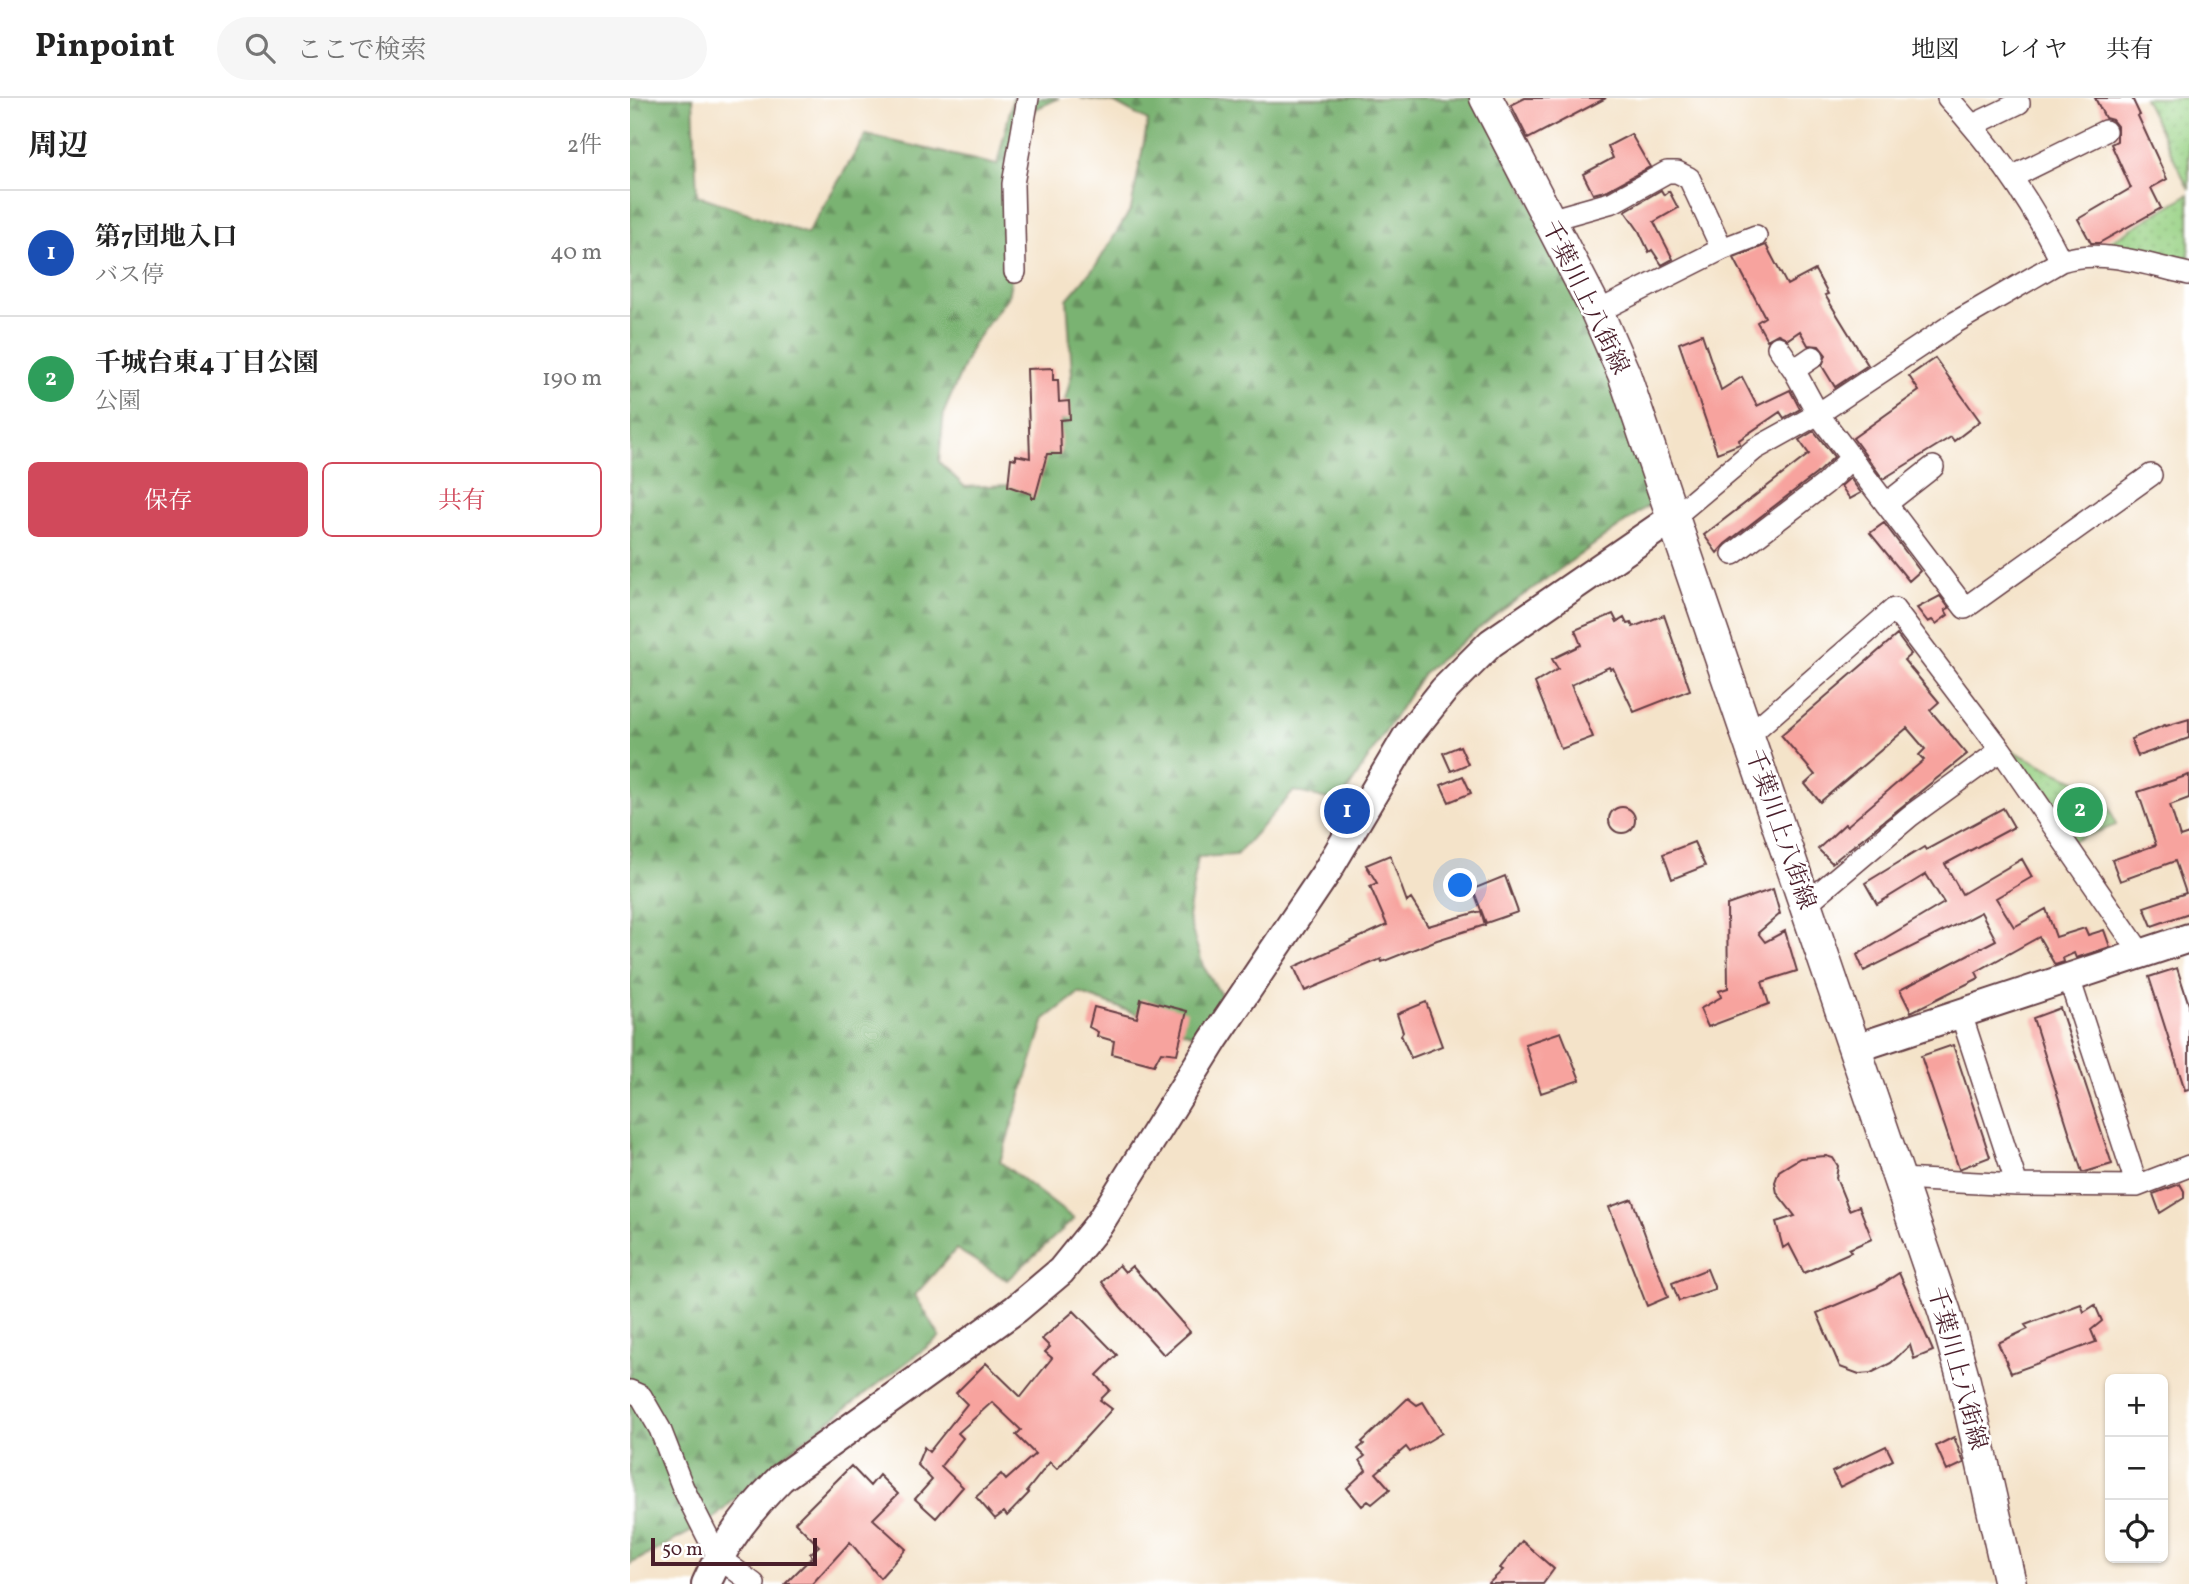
<!DOCTYPE html>
<html lang="ja">
<meta charset="utf-8">
<style>
:root{--surface:#fff;--page:#f6f6f6;--text:#222;--muted:#767676;--line:#e0e0e0;--accent:#d1495b}
body{margin:0;font-family:Vollkorn,"Noto Serif JP",serif;background:var(--page);color:var(--text)}
.controls{position:absolute;right:21px;bottom:21px;display:grid;overflow:hidden;border-radius:10px;box-shadow:0 2px 5px #0004}
.controls button{width:63px;height:63px;display:grid;place-items:center;padding:0;border:0;border-bottom:2px solid var(--line);background:var(--surface);color:var(--text);font:35px sans-serif}
.scale{position:absolute;left:21px;bottom:18px;width:166px;box-sizing:border-box;padding-left:7px;border:4px solid #4a1f2b;border-top:0;font-size:19px;line-height:24px;white-space:nowrap;color:#4a1f2b;-webkit-text-stroke:5px #fff;paint-order:stroke}
.you{position:absolute;left:831px;top:788px;width:24px;height:24px;margin:-18px;border:5px solid #fff;border-radius:50%;background:#1a73e8;box-shadow:0 0 0 10px #1a73e833}
.badge{display:grid;place-items:center;width:46px;height:46px;border-radius:50%;background:var(--accent);color:#fff;font-size:23px;font-weight:700}
.pin{position:absolute;translate:-50% -50%;border:4px solid #fff;box-shadow:0 2px 7px #0006}
.list{margin:0;padding:0;list-style:none}
h2{display:flex;justify-content:space-between;align-items:center;height:91px;margin:0;padding:0 28px;font-size:30px}
h2 small{font-size:23px;font-weight:400;color:var(--muted)}
.list li{display:grid;grid-template-columns:46px 1fr auto;gap:21px;align-items:center;box-sizing:border-box;height:126px;padding:0 28px;border-top:2px solid var(--line)}
.list b{display:block;font-size:26px;white-space:nowrap}
.list p{margin:0;font-size:23px;white-space:nowrap;color:var(--muted)}
.list em{font-size:23px;font-style:normal;color:var(--muted)}
.actions{display:flex;gap:14px;padding:21px 28px}
.actions a{flex:1;padding:16px 0;border:2px solid var(--accent);border-radius:10px;text-align:center;font-size:24px;color:var(--accent)}
.actions .main{background:var(--accent);color:#fff}
.icon{flex:none;width:38px;height:38px;fill:none;stroke:currentColor;stroke-width:2;stroke-linecap:round;stroke-linejoin:round}
.map{position:relative;flex:none;width:1559px;height:1486px;overflow:hidden}
header{display:flex;align-items:center;gap:42px;box-sizing:border-box;height:98px;padding:0 35px;background:var(--surface);border-bottom:2px solid var(--line)}
header strong{font-size:33px}
nav{display:flex;gap:38px;margin-inline-start:auto;font-size:24px}
.search{width:490px;height:63px;background:var(--page);display:flex;align-items:center;gap:18px;box-sizing:border-box;padding:0 24px;border-radius:38px;color:var(--muted);font-size:26px}
main{display:flex}
aside{flex:1;background:var(--surface)}
.map>svg:first-child{display:block}
</style>
<header>
<strong>Pinpoint</strong>
<div class="search"><svg class="icon" aria-label="search" viewBox="0 0 24 24"><circle cx="10" cy="10" r="6"/><path d="M15 15l6 6"/></svg>ここで検索</div>
<nav><a>地図</a><a>レイヤ</a><a>共有</a></nav>
</header>
<main>
<aside>
<h2>周辺<small>2件</small></h2>
<ul class="list">
<li><span class="badge" style="background:#1a4fb4">1</span><div><b>第7団地入口</b><p>バス停</p></div><em>40 m</em></li>
<li><span class="badge" style="background:#2e9e5b">2</span><div><b>千城台東4丁目公園</b><p>公園</p></div><em>190 m</em></li>
</ul>
<div class="actions"><a class="main">保存</a><a>共有</a></div>
</aside>
<div class="map">
<svg width="1559" height="1486" viewBox="0 0 1559 1486">
<defs>
<pattern id="green-dots" width="8" height="8" patternUnits="userSpaceOnUse" patternTransform="scale(1.75)"><rect width="8" height="8" fill="#98d184"/><path d="M2 2h.1M6 6h.1" fill="none" stroke="#84b372" stroke-width="1.8" stroke-linecap="round"/></pattern>
<pattern id="forest-firs" width="22" height="20" patternUnits="userSpaceOnUse" patternTransform="scale(1.75)"><rect width="22" height="20" fill="#7ab372"/><path d="M5 1l3.5 6h-7zM16 11l3.5 6h-7z" fill="#66915e"/></pattern>
</defs>
<rect width="100%" height="100%" fill="#fff"/>
<filter id="ink" filterUnits="userSpaceOnUse"><feTurbulence type="fractalNoise" baseFrequency=".0143" numOctaves="2"/><feDisplacementMap in="SourceGraphic" scale="14" xChannelSelector="R" yChannelSelector="G"/><feConvolveMatrix kernelMatrix="1 2 1 2 8 2 1 2 1" color-interpolation-filters="sRGB"/></filter>
<filter id="wash" filterUnits="userSpaceOnUse"><feTurbulence type="fractalNoise" baseFrequency=".00686" numOctaves="4" result="noise"/><feDisplacementMap in="SourceGraphic" scale="28" xChannelSelector="R" yChannelSelector="G"/><feGaussianBlur stdDeviation="1.57" result="paint"/><feColorMatrix in="noise" values="0 0 0 0 0 0 0 0 0 0 0 0 0 0 0 0 0 1.4 0 .05"/><feComposite in="paint" operator="in"/></filter>
<g filter="url(#wash)">
<rect width="100%" height="100%" fill="#f4e3c9"/>
<path fill="url(#green-dots)" stroke="#717858" stroke-width="2" d="M 1514,0 L 1559,0 L 1559,91 Z
M 1559,96 L 1559,169 L 1471,149 Z
M 1376,650 L 1475,697 L 1486,727 L 1440,744 Z"/>
<path fill="url(#forest-firs)" stroke="#62694e" stroke-width="2" d="M 0,0 L 63,0 L 67,97 L 177,136 L 236,37 L 367,67 L 383,0 L 429,0 L 397,15 L 388,147 L 378,198 L 343,246 L 314,314 L 309,364 L 335,389 L 380,387 L 427,334 L 442,275 L 437,201 L 467,166 L 501,111 L 518,23 L 485,5 L 450,0 L 847,0 L 978,255 L 1029,400 L 867,516 L 793,575 L 710,704 L 664,693 L 606,757 L 568,759 L 558,819 L 573,868 L 593,900 L 567,938 L 449,895 L 415,921 L 370,1064 L 444,1121 L 377,1182 L 326,1151 L 285,1197 L 310,1239 L 145,1364 L 81,1423 L 0,1466 Z"/>
<g id="blocks">
<path fill="#f7a39e" d="M 895,0 L 976,0 L 898,41 L 881,7 Z
M 1465,0 L 1502,0 L 1510,17 L 1508,18 L 1537,81 L 1521,90 L 1531,110 L 1469,145 L 1461,145 L 1448,121 L 1501,90 L 1481,46 L 1487,43 L 1487,28 L 1482,22 L 1475,20 Z
M 1001,36 L 1020,69 L 978,92 L 963,96 L 953,76 L 983,60 L 978,48 Z
M 1031,92 L 1034,97 L 1039,93 L 1048,110 L 1024,124 L 1043,161 L 1032,167 L 1022,152 L 1019,154 L 1009,133 L 995,113 Z
M 1136,147 L 1157,187 L 1185,172 L 1198,196 L 1195,197 L 1238,267 L 1205,289 L 1192,268 L 1196,257 L 1189,248 L 1178,247 L 1170,233 L 1158,241 L 1148,236 L 1137,242 L 1127,224 L 1135,219 L 1104,160 Z
M 1072,236 L 1091,292 L 1112,279 L 1127,308 L 1160,292 L 1170,311 L 1154,320 L 1150,314 L 1109,342 L 1110,346 L 1087,355 L 1049,245 Z
M 1305,260 L 1350,323 L 1324,343 L 1321,339 L 1253,381 L 1223,340 L 1289,293 L 1279,278 Z
M 423,270 L 423,282 L 428,282 L 429,304 L 439,303 L 440,321 L 430,322 L 431,356 L 417,356 L 405,400 L 401,400 L 401,396 L 378,388 L 381,360 L 386,361 L 386,357 L 400,360 L 397,271 Z
M 1184,333 L 1204,359 L 1186,376 L 1095,446 L 1087,455 L 1074,437 L 1179,356 L 1169,342 Z
M 1220,380 L 1231,395 L 1220,401 L 1211,388 Z
M 1254,425 L 1290,473 L 1279,483 L 1240,435 Z
M 1310,498 L 1319,510 L 1315,512 L 1318,517 L 1306,526 L 1302,522 L 1298,524 L 1287,510 Z
M 983,516 L 987,524 L 994,520 L 997,526 L 1001,525 L 1003,529 L 1034,517 L 1060,592 L 1004,614 L 983,570 L 980,571 L 979,569 L 941,587 L 963,639 L 931,651 L 905,585 L 928,571 L 922,561 L 951,547 L 945,532 Z
M 1267,537 L 1281,556 L 1274,562 L 1309,604 L 1300,612 L 1337,656 L 1202,765 L 1188,751 L 1215,726 L 1217,728 L 1294,662 L 1289,657 L 1295,651 L 1277,630 L 1190,704 L 1175,686 L 1185,677 L 1151,637 Z
M 1559,621 L 1559,640 L 1508,658 L 1501,641 L 1535,627 L 1536,628 Z
M 830,648 L 838,666 L 821,673 L 813,655 Z
M 1559,677 L 1559,700 L 1540,707 L 1550,739 L 1559,736 L 1559,815 L 1522,828 L 1514,809 L 1556,795 L 1545,763 L 1490,783 L 1482,762 L 1526,747 L 1508,694 Z
M 833,678 L 841,695 L 819,704 L 811,687 Z
M979 722a13 13 0 1 1 26 0a13 13 0 1 1-26 0Z
M 1373,710 L 1384,729 L 1315,766 L 1332,796 L 1392,761 L 1402,779 L 1366,800 L 1384,829 L 1416,811 L 1426,839 L 1455,830 L 1458,837 L 1474,832 L 1480,849 L 1446,860 L 1444,855 L 1433,860 L 1434,864 L 1425,867 L 1409,839 L 1346,874 L 1349,880 L 1281,914 L 1270,892 L 1366,842 L 1351,814 L 1234,873 L 1227,857 L 1314,805 L 1296,776 L 1247,806 L 1235,785 L 1294,749 L 1296,752 Z
M 1064,744 L 1075,768 L 1042,781 L 1033,756 Z
M 760,757 L 777,804 L 781,801 L 798,828 L 851,813 L 855,827 L 807,842 L 752,864 L 751,861 L 675,893 L 664,869 L 757,827 L 740,788 L 747,785 L 736,767 Z
M 875,778 L 888,814 L 856,825 L 843,791 Z
M 1143,791 L 1150,816 L 1128,835 L 1135,844 L 1155,833 L 1167,873 L 1132,884 L 1139,906 L 1078,929 L 1070,911 L 1091,899 L 1089,893 L 1098,890 L 1097,807 Z
M 1547,870 L 1559,907 L 1559,991 L 1555,992 L 1519,879 Z
M 511,901 L 557,913 L 547,956 L 531,954 L 524,967 L 482,956 L 484,943 L 467,938 L 468,934 L 459,929 L 464,909 L 507,920 Z
M 796,904 L 812,948 L 781,960 L 771,937 L 773,934 L 767,916 Z
M 1430,910 L 1482,1066 L 1455,1074 L 1452,1074 L 1403,920 Z
M 931,934 L 950,982 L 911,995 L 895,946 Z
M 1323,947 L 1360,1059 L 1329,1071 L 1291,958 Z
M 1196,1058 L 1203,1060 L 1208,1068 L 1206,1080 L 1219,1112 L 1229,1108 L 1242,1141 L 1219,1151 L 1221,1154 L 1174,1175 L 1159,1146 L 1153,1150 L 1146,1124 L 1165,1118 L 1147,1095 L 1145,1084 L 1149,1073 L 1170,1060 Z
M 1550,1086 L 1554,1093 L 1554,1100 L 1530,1115 L 1523,1096 Z
M 1002,1101 L 1038,1199 L 1017,1208 L 979,1109 Z
M 489,1167 L 495,1174 L 502,1168 L 560,1234 L 534,1257 L 490,1208 L 472,1184 Z
M 1077,1171 L 1085,1191 L 1049,1203 L 1042,1185 Z
M 1269,1175 L 1303,1253 L 1284,1261 L 1280,1247 L 1261,1265 L 1241,1275 L 1229,1276 L 1210,1269 L 1187,1215 L 1246,1190 Z
M 1451,1206 L 1454,1214 L 1465,1207 L 1472,1223 L 1461,1232 L 1466,1244 L 1381,1275 L 1368,1245 L 1398,1231 L 1395,1227 Z
M 444,1213 L 487,1257 L 467,1277 L 480,1292 L 470,1302 L 482,1311 L 427,1371 L 420,1364 L 397,1393 L 399,1395 L 377,1418 L 374,1414 L 365,1421 L 346,1399 L 371,1376 L 376,1382 L 405,1356 L 386,1337 L 391,1332 L 362,1304 L 328,1335 L 333,1340 L 311,1368 L 333,1389 L 306,1420 L 285,1401 L 302,1382 L 287,1366 L 294,1349 L 299,1354 L 337,1306 L 326,1295 L 356,1265 L 391,1299 L 422,1260 L 415,1254 L 420,1249 L 412,1241 Z
M 778,1300 L 787,1307 L 793,1304 L 812,1335 L 780,1354 L 776,1349 L 746,1375 L 760,1391 L 742,1406 L 738,1403 L 732,1408 L 717,1390 L 736,1372 L 730,1362 L 735,1358 L 728,1351 L 734,1346 L 732,1344 Z
M 1324,1339 L 1334,1365 L 1317,1373 L 1306,1348 Z
M 1256,1348 L 1263,1362 L 1210,1389 L 1202,1374 Z
M 221,1368 L 240,1388 L 249,1377 L 268,1396 L 243,1421 L 276,1451 L 250,1480 L 220,1444 L 182,1486 L 155,1486 L 182,1459 L 180,1456 L 189,1448 L 165,1424 Z
M 892,1443 L 924,1471 L 913,1486 L 858,1486 L 873,1472 L 870,1470 Z"/>
</g>
</g>
<g filter="url(#ink)">
<use href="#blocks" fill-opacity="0" stroke="#643c43" stroke-width="2"/>
<g fill="none" stroke-linecap="round" stroke-linejoin="round">
<defs>
<path id="street" d="M 1318,0 C 1363,49 1401,103 1431,163
M 1343,27 L 1389,5
M 1382,79 L 1475,33
M 919,122 L 983,104 L 1037,74 L 1047,74 L 1059,80 L 1092,151
M 385,174 L 383,86 L 398,0
M 967,214 L 1092,151 L 1126,138
M 1148,249 L 1164,272 L 1188,316 L 1335,510 L 1521,377
M 1164,272 L 1183,259
M 1256,406 L 1303,369
M 1044,419 L 1125,351 L 1188,316 L 1326,224 L 1431,163 C 1473,150 1518,167 1559,176
M 1103,456 L 1195,386 L 1221,360
M 1119,637 L 1264,511 L 1371,652 L 1512,857
M 1176,806 L 1280,718 L 1371,652
M 1439,880 L 1507,1088
M 1331,916 L 1387,1087
M 1270,1081 L 1387,1087 L 1507,1088 L 1559,1068
M 0,1293 L 11,1298 L 30,1331 L 53,1390 L 88,1459 L 124,1486"/>
<path id="secondary" d="M 1226,950 L 1559,840
M 76,1486 C 93,1447 121,1410 151,1380 L 386,1211 L 431,1173 L 469,1126 L 584,941 L 696,775 L 778,637 L 814,592 L 861,545 L 1044,419"/>
<path id="primary" d="M 856,0 L 967,214 L 994,276 L 1315,1215 L 1334,1283 L 1380,1486"/>
</defs>
<use href="#street" stroke="#643c43" stroke-width="24"/>
<use href="#secondary" stroke="#643c43" stroke-width="32"/>
<use href="#primary" stroke="#643c43" stroke-width="35"/>
<use href="#street" stroke="#fff" stroke-width="21"/>
<use href="#secondary" stroke="#fff" stroke-width="28"/>
<use href="#primary" stroke="#fff" stroke-width="32"/>
</g>
</g>
<g text-anchor="middle" stroke-width="5" stroke-linejoin="round" paint-order="stroke">
<g font-size="24" fill="#4a1f2b" stroke="#fff">
<text transform="translate(956 199) rotate(64)" y="8">千葉川上八街線</text>
<text transform="translate(1151 731) rotate(71)" y="8">千葉川上八街線</text>
<text transform="translate(1328 1270) rotate(75)" y="8">千葉川上八街線</text>
</g>
</g>
</svg>
<div class="controls">
<button>+</button>
<button>−</button>
<button><svg class="icon" aria-label="locate" viewBox="0 0 24 24"><circle cx="12" cy="12" r="6"/><path d="M12 2v4M12 18v4M2 12h4M18 12h4"/></svg></button>
</div>
<div class="scale">50 m</div>
<div class="you"></div>
<div class="pin badge" style="left:717px;top:713px;background:#1a4fb4">1</div>
<div class="pin badge" style="left:1450px;top:712px;background:#2e9e5b">2</div>
</div>
</main>
